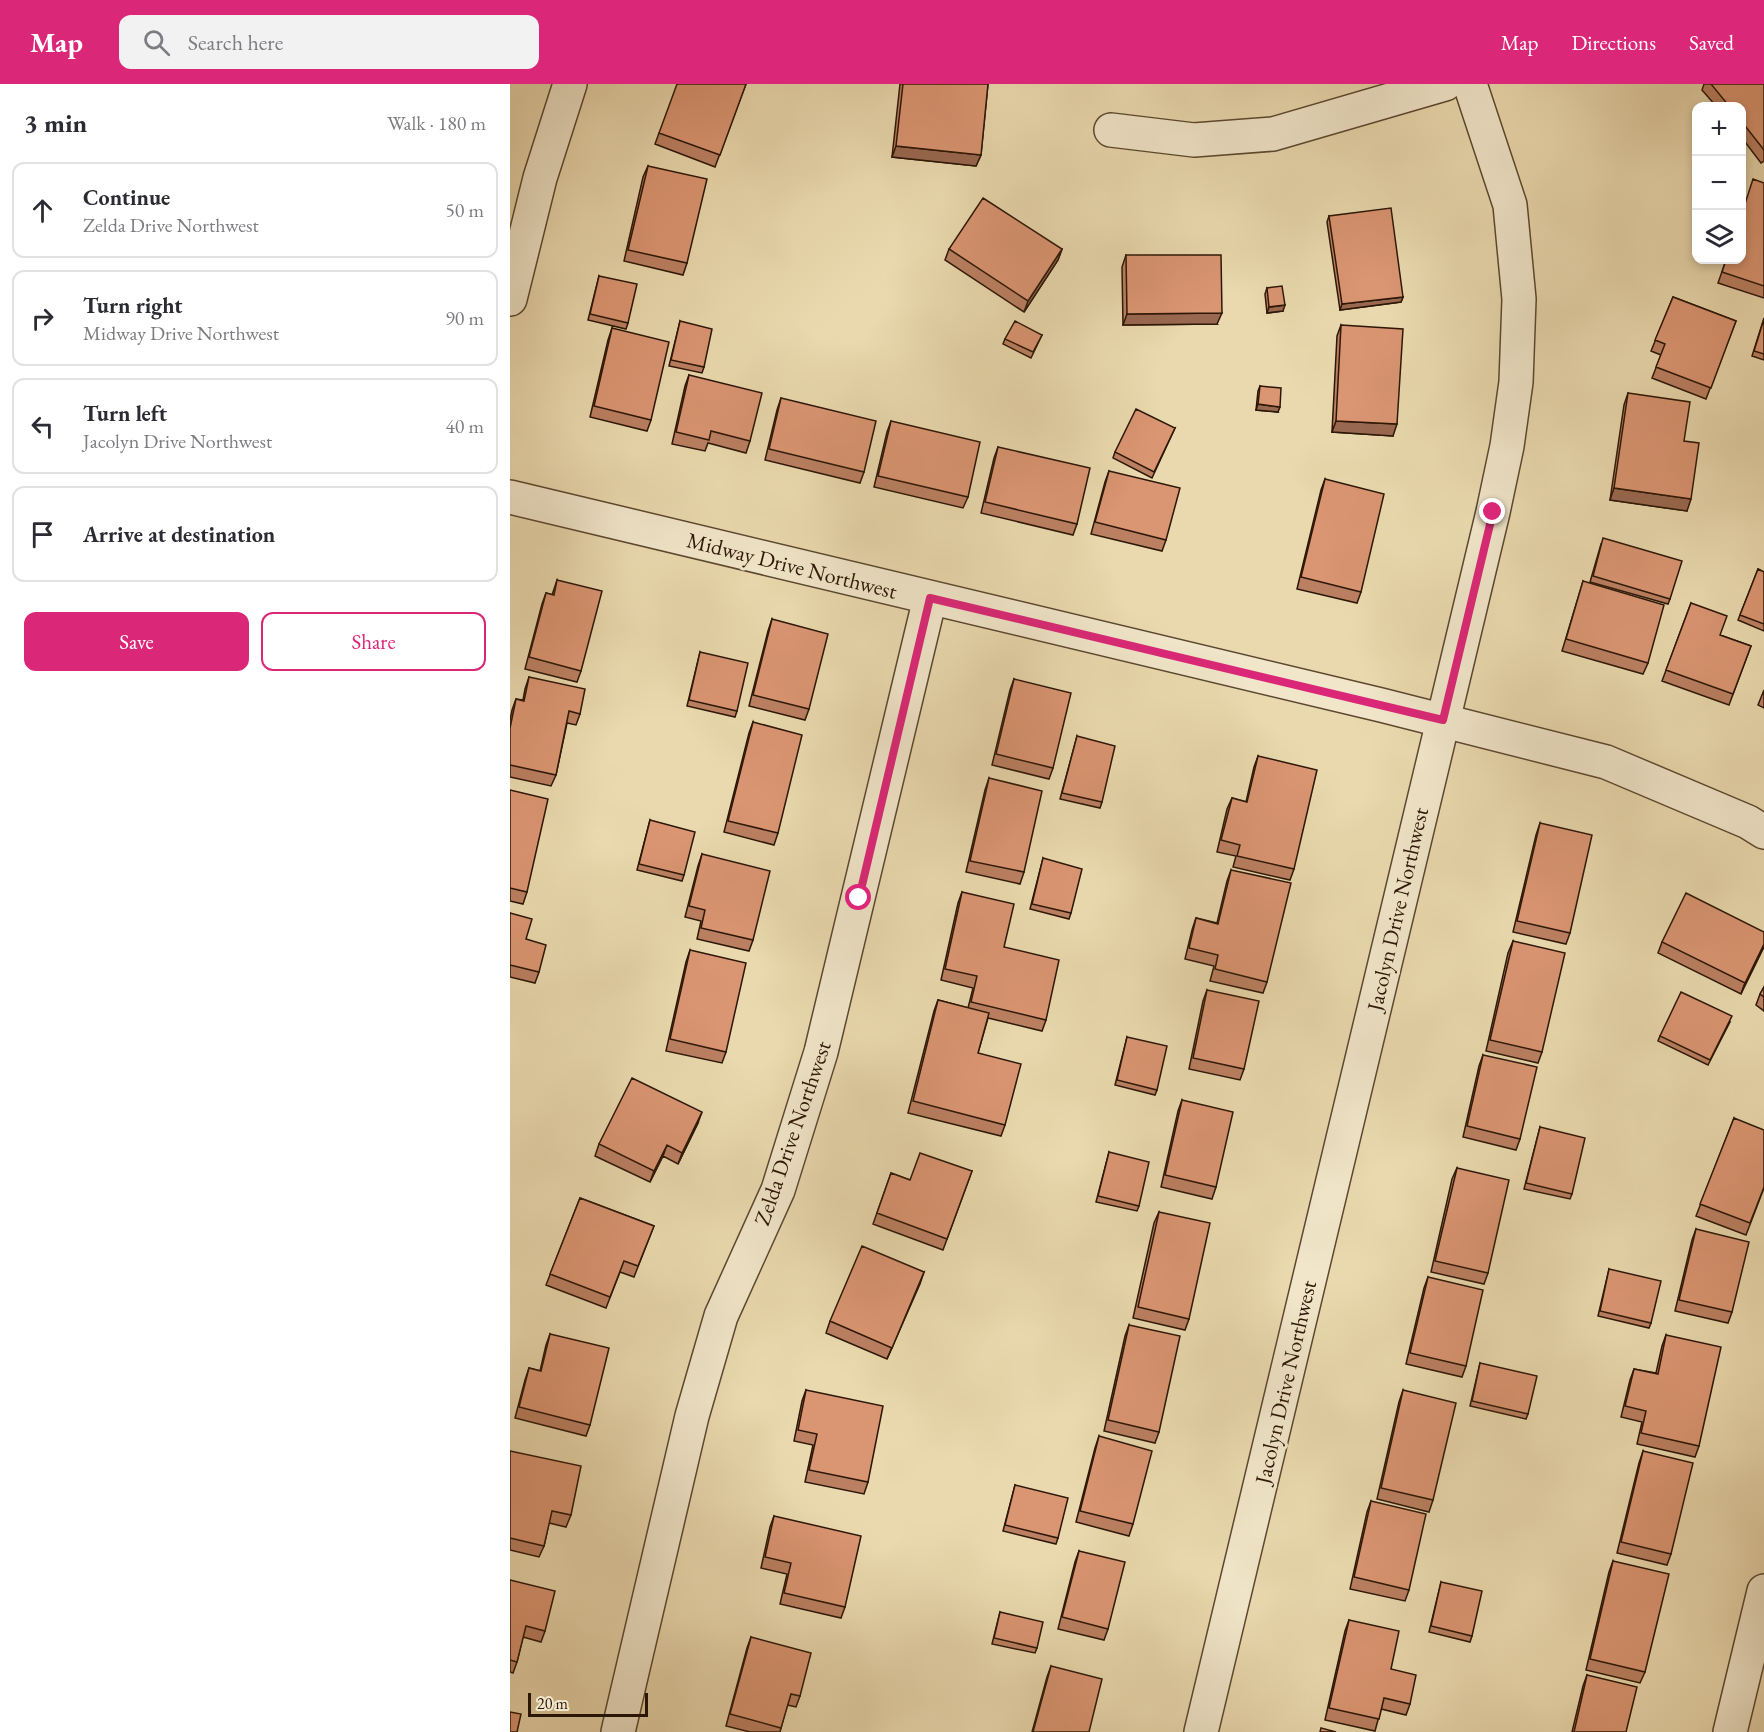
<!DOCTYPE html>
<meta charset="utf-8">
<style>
:root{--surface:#fff;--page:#f2f2f3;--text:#2b2b33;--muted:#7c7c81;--line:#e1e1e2;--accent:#db2777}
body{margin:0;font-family:"EB Garamond",serif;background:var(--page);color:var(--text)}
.controls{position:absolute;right:18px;top:18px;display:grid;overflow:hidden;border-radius:12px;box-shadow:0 3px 9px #0003}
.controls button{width:54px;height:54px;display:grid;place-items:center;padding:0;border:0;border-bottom:2px solid var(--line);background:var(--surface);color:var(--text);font:30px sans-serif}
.scale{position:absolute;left:18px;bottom:15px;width:120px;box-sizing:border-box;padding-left:6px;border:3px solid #2c1606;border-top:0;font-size:16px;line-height:21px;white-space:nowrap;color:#2c1606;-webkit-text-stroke:4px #f1e6ca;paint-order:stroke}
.stop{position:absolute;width:18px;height:18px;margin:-14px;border:4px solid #db2777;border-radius:50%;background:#fff}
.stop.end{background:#db2777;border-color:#fff;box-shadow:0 2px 6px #0008}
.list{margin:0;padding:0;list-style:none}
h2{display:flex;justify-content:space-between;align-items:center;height:78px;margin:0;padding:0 24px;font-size:26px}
h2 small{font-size:20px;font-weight:400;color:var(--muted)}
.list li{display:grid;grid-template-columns:39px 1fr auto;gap:18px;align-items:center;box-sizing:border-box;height:96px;margin:0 12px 12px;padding:0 12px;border:2px solid var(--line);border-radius:12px}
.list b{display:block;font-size:22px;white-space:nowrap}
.list p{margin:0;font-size:20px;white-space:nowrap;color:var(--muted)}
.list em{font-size:20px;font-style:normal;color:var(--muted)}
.actions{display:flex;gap:12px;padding:18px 24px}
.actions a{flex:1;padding:14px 0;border:2px solid var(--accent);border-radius:12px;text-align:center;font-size:21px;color:var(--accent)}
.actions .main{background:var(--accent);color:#fff}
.icon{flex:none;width:33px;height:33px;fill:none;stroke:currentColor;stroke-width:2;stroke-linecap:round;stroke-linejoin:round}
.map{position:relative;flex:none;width:1254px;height:1648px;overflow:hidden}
header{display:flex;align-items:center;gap:36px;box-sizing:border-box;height:84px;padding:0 30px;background:var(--accent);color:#fff}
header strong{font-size:28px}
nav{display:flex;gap:33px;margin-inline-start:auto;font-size:21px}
.search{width:420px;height:54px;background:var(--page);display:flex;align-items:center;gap:15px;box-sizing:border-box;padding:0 21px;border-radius:12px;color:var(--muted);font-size:22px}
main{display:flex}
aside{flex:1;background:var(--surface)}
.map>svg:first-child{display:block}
</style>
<header>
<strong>Map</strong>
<div class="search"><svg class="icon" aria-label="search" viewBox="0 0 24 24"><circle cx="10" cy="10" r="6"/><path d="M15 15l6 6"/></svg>Search here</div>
<nav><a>Map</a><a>Directions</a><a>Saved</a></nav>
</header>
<main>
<aside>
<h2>3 min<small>Walk · 180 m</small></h2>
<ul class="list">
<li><svg class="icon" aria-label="ahead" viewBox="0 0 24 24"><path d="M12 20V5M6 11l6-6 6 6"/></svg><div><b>Continue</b><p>Zelda Drive Northwest</p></div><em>50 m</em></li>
<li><svg class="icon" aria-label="right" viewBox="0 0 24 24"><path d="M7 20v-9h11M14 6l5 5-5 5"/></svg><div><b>Turn right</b><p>Midway Drive Northwest</p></div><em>90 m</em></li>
<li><svg class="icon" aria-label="left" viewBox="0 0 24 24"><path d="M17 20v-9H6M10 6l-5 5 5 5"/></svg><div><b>Turn left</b><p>Jacolyn Drive Northwest</p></div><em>40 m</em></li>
<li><svg class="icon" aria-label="arrive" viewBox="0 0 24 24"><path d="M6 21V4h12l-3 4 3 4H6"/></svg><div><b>Arrive at destination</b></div></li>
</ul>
<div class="actions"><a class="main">Save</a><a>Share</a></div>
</aside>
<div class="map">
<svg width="1254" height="1648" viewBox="0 0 1254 1648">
<rect width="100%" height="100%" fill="#ead9ae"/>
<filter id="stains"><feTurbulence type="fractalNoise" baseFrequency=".00333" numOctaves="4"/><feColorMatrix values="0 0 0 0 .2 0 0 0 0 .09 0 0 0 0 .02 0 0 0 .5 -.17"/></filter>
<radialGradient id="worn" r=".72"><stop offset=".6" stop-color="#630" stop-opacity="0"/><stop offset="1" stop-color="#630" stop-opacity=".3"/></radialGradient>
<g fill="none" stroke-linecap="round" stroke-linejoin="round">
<defs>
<path id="minor" d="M 601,46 L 684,56 L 763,50 L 935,0
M 0,215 L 30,94 L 60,0
M 0,413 L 871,621 L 1096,678 L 1238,738 L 1254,748
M 108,1648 L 182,1332 L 211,1232 L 268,1106 L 311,968 L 420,514
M 1220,1648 L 1254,1507"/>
<path id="tertiary" d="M 691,1648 L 983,428 L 997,362 L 1006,298 L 1009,215 L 1000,121 L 960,0"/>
</defs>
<use href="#minor" stroke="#5c4730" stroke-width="36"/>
<use href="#tertiary" stroke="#5c4730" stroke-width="36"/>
<use href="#minor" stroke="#f1e6ca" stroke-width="33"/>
<use href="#tertiary" stroke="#f1e6ca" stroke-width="33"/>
</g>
<path fill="#bb8062" stroke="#2c1606" stroke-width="1.5" d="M 236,0 L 205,83 L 145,60 L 149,49 Z
M 390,0 L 478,0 L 471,71 L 466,82 L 382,73 Z
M 1194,0 L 1254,0 L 1254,77 L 1251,79 L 1232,54 L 1232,22 L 1206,22 L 1192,6 Z
M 138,82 L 177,179 L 173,191 L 114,177 L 133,93 Z
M 1254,99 L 1254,214 L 1208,199 L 1216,176 Z
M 819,132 L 893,213 L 891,218 L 830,226 L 817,138 Z
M 439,165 L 552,165 L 548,176 L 514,228 L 435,176 Z
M 616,171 L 707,240 L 613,241 L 612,183 Z
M 89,192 L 118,239 L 116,245 L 78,236 Z
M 757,204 L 773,227 L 757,229 L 755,210 Z
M 1163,213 L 1226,237 L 1196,315 L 1142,294 L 1151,271 L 1141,267 Z
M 1254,234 L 1254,276 L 1242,272 Z
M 170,237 L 194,283 L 192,289 L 159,282 Z
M 831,241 L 883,352 L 822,348 L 827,252 Z
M 102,244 L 141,336 L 137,347 L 80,333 L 98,256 Z
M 532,251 L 521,274 L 493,260 L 495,255 Z
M 179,291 L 240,357 L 236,369 L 198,359 L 195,367 L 162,360 L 175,302 Z
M 750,302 L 768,328 L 746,326 L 748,307 Z
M 1118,309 L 1174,357 L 1177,427 L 1100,416 L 1114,321 Z
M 271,314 L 354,388 L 350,399 L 255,376 L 267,326 Z
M 381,337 L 458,413 L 453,424 L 364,403 L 377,348 Z
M 665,344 L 642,394 L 603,374 L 605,368 Z
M 488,363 L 567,440 L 563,451 L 471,429 L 484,374 Z
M 599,387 L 656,456 L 652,467 L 581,450 L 595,398 Z
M 815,395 L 851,508 L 847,519 L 787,505 L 811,406 Z
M 1091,460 L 1160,515 L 1158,520 L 1080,498 Z
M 1248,485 L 1254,488 L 1254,547 L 1228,536 Z
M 47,496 L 71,587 L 67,598 L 15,585 L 32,520 L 36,509 L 42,511 Z
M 1073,497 L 1138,579 L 1133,590 L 1052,567 Z
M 1181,519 L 1210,551 L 1241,562 L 1219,621 L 1152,597 Z
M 262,535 L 299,625 L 295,636 L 239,622 L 258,547 Z
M 190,568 L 227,627 L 225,633 L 177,622 Z
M 19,593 L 70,630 L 66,641 L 57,639 L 46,691 L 41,702 L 0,693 L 0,636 L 2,626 L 6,615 L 13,616 L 15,605 Z
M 504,595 L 543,684 L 539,695 L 482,681 L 500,606 Z
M 1254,606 L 1254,624 L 1248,621 Z
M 243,638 L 268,749 L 264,761 L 214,748 L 239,649 Z
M 567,652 L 592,718 L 590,724 L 550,715 Z
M 748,672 L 784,785 L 780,796 L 723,783 L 726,772 L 707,768 L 717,725 L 722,714 L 736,718 L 744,683 Z
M 479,694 L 514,788 L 510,800 L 456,788 L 475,706 Z
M 0,706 L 17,808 L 13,820 L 0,817 Z
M 140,736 L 174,791 L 172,797 L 127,786 Z
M 1030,739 L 1060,849 L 1056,860 L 1003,848 L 1026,751 Z
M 192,770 L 243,856 L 239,867 L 187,855 L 191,837 L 175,833 L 188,782 Z
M 533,774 L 561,829 L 559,835 L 520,825 Z
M 721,786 L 757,898 L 753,909 L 700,897 L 704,882 L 675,875 L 682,846 L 686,834 L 707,839 L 717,797 Z
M 452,808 L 494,863 L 536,936 L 532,947 L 478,934 L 468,969 L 495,1041 L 491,1052 L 398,1029 L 424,927 L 428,916 L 458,924 L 463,904 L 431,896 L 448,819 Z
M 0,829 L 16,855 L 29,888 L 25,899 L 0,893 Z
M 1254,848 L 1231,910 L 1148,869 L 1152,858 Z
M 1003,857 L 1032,968 L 1028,979 L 976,967 L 998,869 Z
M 180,866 L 216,968 L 212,979 L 156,967 L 176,878 Z
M 1254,903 L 1254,927 L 1246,921 L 1250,910 Z
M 697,906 L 734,985 L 730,996 L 679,985 L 693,917 Z
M 1220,938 L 1198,981 L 1148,957 L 1150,952 Z
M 617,953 L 647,1006 L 645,1011 L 605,1001 Z
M 973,971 L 1010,1055 L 1006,1066 L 953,1053 L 969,982 Z
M 672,1016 L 706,1103 L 702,1115 L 651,1103 L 668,1027 Z
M 1224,1034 L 1254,1104 L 1236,1151 L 1186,1132 Z
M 188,1039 L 168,1080 L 153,1072 L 140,1098 L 85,1072 L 89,1060 Z
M 1030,1043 L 1062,1110 L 1060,1115 L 1014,1105 Z
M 599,1068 L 629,1122 L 627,1127 L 586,1118 Z
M 947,1084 L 978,1189 L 974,1200 L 921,1188 L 942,1095 Z
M 462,1087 L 433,1166 L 363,1140 L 381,1089 L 400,1096 Z
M 70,1114 L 144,1142 L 124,1193 L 110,1188 L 96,1224 L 36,1201 Z
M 649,1128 L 679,1235 L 675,1246 L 623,1234 L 644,1139 Z
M 1186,1145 L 1222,1228 L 1218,1239 L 1165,1227 L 1182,1156 Z
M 1099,1185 L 1141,1239 L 1139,1244 L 1088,1232 Z
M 414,1188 L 377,1275 L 316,1249 L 320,1237 Z
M 918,1193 L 956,1282 L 952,1293 L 896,1280 L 914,1204 Z
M 619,1241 L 649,1348 L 645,1359 L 594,1347 L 615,1252 Z
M 40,1250 L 80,1341 L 76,1352 L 5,1334 L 15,1296 L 19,1284 L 30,1287 L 36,1261 Z
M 1156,1251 L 1189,1362 L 1185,1373 L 1127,1360 L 1132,1338 L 1111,1333 L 1120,1296 L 1124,1285 L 1146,1289 L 1152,1262 Z
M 970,1279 L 1018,1330 L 1016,1335 L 960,1322 Z
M 296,1306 L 358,1398 L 354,1410 L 295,1398 L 303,1361 L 284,1357 L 292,1317 Z
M 893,1306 L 923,1416 L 919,1428 L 867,1415 L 889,1318 Z
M 589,1352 L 623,1440 L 619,1452 L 566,1438 L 585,1364 Z
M 0,1367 L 61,1431 L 56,1443 L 39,1439 L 34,1462 L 29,1473 L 0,1466 Z
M 1133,1367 L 1161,1470 L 1157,1481 L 1107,1469 L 1129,1379 Z
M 505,1401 L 548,1454 L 546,1460 L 493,1447 Z
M 861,1417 L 899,1506 L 895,1517 L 840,1505 L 857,1428 Z
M 264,1432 L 335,1523 L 331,1534 L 270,1520 L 277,1490 L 251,1484 L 260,1443 Z
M 569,1467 L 598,1545 L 594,1556 L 548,1545 L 565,1478 Z
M 1103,1477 L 1135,1588 L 1130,1599 L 1076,1586 L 1099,1488 Z
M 0,1496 L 35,1547 L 31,1558 L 13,1553 L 7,1578 L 3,1589 L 0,1588 Z
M 931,1498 L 962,1552 L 960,1558 L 919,1548 Z
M 490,1528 L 527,1564 L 525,1569 L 482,1560 Z
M 839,1536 L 881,1585 L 900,1620 L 896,1631 L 871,1625 L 865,1647 L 815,1636 L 835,1547 Z
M 241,1553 L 290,1612 L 286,1623 L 277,1621 L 270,1648 L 240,1648 L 216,1642 L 237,1564 Z
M 541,1582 L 579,1648 L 522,1648 L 537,1593 Z
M 1077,1591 L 1116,1648 L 1062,1648 L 1073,1602 Z"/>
<path fill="#996850" stroke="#2c1606" stroke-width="1.5" d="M 386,62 L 471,71 L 466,82 L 382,73 Z
M 552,165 L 548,176 L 514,228 L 518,217 Z
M 893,213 L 891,218 L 830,226 L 832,220 Z
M 775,221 L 773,227 L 757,229 L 759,223 Z
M 712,229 L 707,240 L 613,241 L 617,230 Z
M 748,320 L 770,323 L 768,328 L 746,326 Z
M 826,337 L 887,340 L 883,352 L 822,348 Z
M 1104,404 L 1181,415 L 1177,427 L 1100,416 Z
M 1254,860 L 1254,863 L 1231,910 L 1235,899 Z
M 192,1028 L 188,1039 L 168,1080 L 172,1069 Z
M 157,1061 L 153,1072 L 140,1098 L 144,1087 Z
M 414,1188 L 410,1200 L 377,1275 L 382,1264 Z"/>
<path fill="#da9572" stroke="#2c1606" stroke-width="1.5" d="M 167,0 L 236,0 L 210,71 L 149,49 Z
M 393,0 L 478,0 L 471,71 L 386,62 Z
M 1201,0 L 1254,0 L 1254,66 L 1232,38 L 1232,22 L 1219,22 Z
M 138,82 L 197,95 L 177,179 L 118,166 Z
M 1243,95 L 1254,99 L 1254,202 L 1212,188 L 1216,176 L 1232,176 L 1232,129 Z
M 473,114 L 552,165 L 518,217 L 439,165 Z
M 881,124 L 893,213 L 832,220 L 819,132 Z
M 616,171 L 711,171 L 712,229 L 617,230 Z
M 89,192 L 127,200 L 118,239 L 80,230 Z
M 772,202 L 775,221 L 759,223 L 757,204 Z
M 1163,213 L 1226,237 L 1201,304 L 1146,283 L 1155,260 L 1145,256 Z
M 1254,235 L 1254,270 L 1244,267 Z
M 170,237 L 202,245 L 194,283 L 161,276 Z
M 505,237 L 532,251 L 523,268 L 495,255 Z
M 831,241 L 893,245 L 887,340 L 826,337 Z
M 102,244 L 159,258 L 141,336 L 84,322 Z
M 179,291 L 252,309 L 240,357 L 201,347 L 199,356 L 166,348 Z
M 750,302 L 771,304 L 770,323 L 748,320 Z
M 1118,309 L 1180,318 L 1174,357 L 1189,359 L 1181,415 L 1104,404 Z
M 271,314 L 366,337 L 354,388 L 259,365 Z
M 626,325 L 665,344 L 644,388 L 605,368 Z
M 381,337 L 470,358 L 458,413 L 368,392 Z
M 488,363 L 580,384 L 567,440 L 475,418 Z
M 599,387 L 670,404 L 656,456 L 585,438 Z
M 815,395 L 874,410 L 851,508 L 791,493 Z
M 1093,454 L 1172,477 L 1160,515 L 1083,492 Z
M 1248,485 L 1254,488 L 1254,540 L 1230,531 Z
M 47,496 L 92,507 L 71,587 L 19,573 L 36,509 L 44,511 Z
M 1073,497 L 1154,521 L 1138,579 L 1056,555 Z
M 1181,519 L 1217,532 L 1210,551 L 1241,562 L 1223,610 L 1156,586 Z
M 262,535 L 318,550 L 299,625 L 243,611 Z
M 190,568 L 238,579 L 227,627 L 179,616 Z
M 19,593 L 75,605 L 70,630 L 59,627 L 46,691 L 0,681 L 0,644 L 6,615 L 14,617 Z
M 504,595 L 561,609 L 543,684 L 486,670 Z
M 243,638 L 292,651 L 268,749 L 218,737 Z
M 567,652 L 605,662 L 592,718 L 552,709 Z
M 748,672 L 807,686 L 784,785 L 727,772 L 730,761 L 711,756 L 722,714 L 737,718 Z
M 479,694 L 532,707 L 514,788 L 460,777 Z
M 0,706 L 38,715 L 17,808 L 0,804 Z
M 140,736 L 185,748 L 174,791 L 129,780 Z
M 1030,739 L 1082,751 L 1060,849 L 1007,837 Z
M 192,770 L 260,787 L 243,856 L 191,844 L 195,826 L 179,822 Z
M 533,774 L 572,785 L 561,829 L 522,820 Z
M 721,786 L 781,799 L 757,898 L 705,885 L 708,871 L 679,864 L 686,834 L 708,840 Z
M 452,808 L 504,820 L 494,863 L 549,876 L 536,936 L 461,918 L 467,892 L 435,885 Z
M 1176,809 L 1254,848 L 1254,860 L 1235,899 L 1152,858 Z
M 0,829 L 22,835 L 16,855 L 36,861 L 29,888 L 0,881 Z
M 1003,857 L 1055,869 L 1032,968 L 980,956 Z
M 180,866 L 236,879 L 216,968 L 160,955 Z
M 1254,903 L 1254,913 L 1250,910 Z
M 697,906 L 749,917 L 734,985 L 683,974 Z
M 1171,908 L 1222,932 L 1200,976 L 1150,952 Z
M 428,916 L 479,929 L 468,969 L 511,980 L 495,1041 L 403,1017 Z
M 617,953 L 657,962 L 647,1006 L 607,996 Z
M 973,971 L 1027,983 L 1010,1055 L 957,1042 Z
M 122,994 L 192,1028 L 172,1069 L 157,1061 L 144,1087 L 89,1060 Z
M 672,1016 L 723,1028 L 706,1103 L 655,1091 Z
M 1224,1034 L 1254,1046 L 1254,1103 L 1240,1139 L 1190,1120 Z
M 1030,1043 L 1075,1054 L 1062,1110 L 1016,1099 Z
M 599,1068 L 639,1078 L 629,1122 L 588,1112 Z
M 410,1069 L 462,1087 L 437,1155 L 367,1129 L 381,1089 L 400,1096 Z
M 947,1084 L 999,1096 L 978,1189 L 925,1177 Z
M 70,1114 L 144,1142 L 128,1182 L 114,1177 L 100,1213 L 40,1190 Z
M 649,1128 L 700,1139 L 679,1235 L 628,1223 Z
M 1186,1145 L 1239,1158 L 1222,1228 L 1169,1216 Z
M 352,1162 L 414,1188 L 382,1264 L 320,1237 Z
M 1099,1185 L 1151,1197 L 1141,1239 L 1090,1227 Z
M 918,1193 L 973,1206 L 956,1282 L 900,1269 Z
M 619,1241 L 670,1252 L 649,1348 L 598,1336 Z
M 40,1250 L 99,1264 L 80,1341 L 9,1323 L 19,1284 L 31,1287 Z
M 1156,1251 L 1211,1263 L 1189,1362 L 1131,1349 L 1136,1327 L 1115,1322 L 1124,1285 L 1148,1290 Z
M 970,1279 L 1027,1292 L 1018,1330 L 962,1317 Z
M 296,1306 L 373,1322 L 358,1398 L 299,1386 L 307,1350 L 288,1346 Z
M 893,1306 L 946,1319 L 923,1416 L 871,1404 Z
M 589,1352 L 642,1367 L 623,1440 L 570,1427 Z
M 0,1367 L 71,1382 L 61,1431 L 42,1427 L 34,1462 L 0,1454 Z
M 1133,1367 L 1183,1379 L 1161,1470 L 1111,1458 Z
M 505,1401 L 558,1414 L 548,1454 L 495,1441 Z
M 861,1417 L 916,1430 L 899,1506 L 844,1493 Z
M 264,1432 L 351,1452 L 335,1523 L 274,1509 L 281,1479 L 255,1473 Z
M 569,1467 L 615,1478 L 598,1545 L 552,1533 Z
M 1103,1477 L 1159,1490 L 1135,1588 L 1080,1575 Z
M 0,1496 L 45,1507 L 35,1547 L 16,1542 L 7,1578 L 0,1576 Z
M 931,1498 L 972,1507 L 962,1552 L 921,1542 Z
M 490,1528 L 533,1538 L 527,1564 L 484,1554 Z
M 839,1536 L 889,1547 L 881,1585 L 906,1591 L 900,1620 L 874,1614 L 869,1635 L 819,1624 Z
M 241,1553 L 301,1569 L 290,1612 L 281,1610 L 271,1644 L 220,1630 Z
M 541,1582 L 592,1595 L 579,1648 L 523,1648 Z
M 1077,1591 L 1127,1603 L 1116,1648 L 1064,1648 Z
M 0,1628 L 11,1630 L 7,1648 L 0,1648 Z
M 811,1644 L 826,1648 L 810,1648 Z"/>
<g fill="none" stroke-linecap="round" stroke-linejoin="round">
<path stroke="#db2777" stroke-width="8" d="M 349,814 L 420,514 L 933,636 L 983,428"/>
</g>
<g text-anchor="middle" stroke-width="6" stroke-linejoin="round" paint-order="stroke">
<g font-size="22" fill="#2c1606" stroke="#f1e6ca">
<text transform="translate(282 481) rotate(14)" y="8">Midway Drive Northwest</text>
<text transform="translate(887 825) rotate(-77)" y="8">Jacolyn Drive Northwest</text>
<text transform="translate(282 1049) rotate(-71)" y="8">Zelda Drive Northwest</text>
<text transform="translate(775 1298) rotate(-77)" y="8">Jacolyn Drive Northwest</text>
</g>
</g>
<rect width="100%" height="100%" filter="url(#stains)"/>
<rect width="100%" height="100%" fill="url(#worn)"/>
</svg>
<div class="controls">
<button>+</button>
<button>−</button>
<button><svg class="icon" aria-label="layers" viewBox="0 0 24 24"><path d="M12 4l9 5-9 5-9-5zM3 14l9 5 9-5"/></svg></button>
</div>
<div class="scale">20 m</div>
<div class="stop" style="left:349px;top:814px"></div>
<div class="stop end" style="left:983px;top:428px"></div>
</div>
</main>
